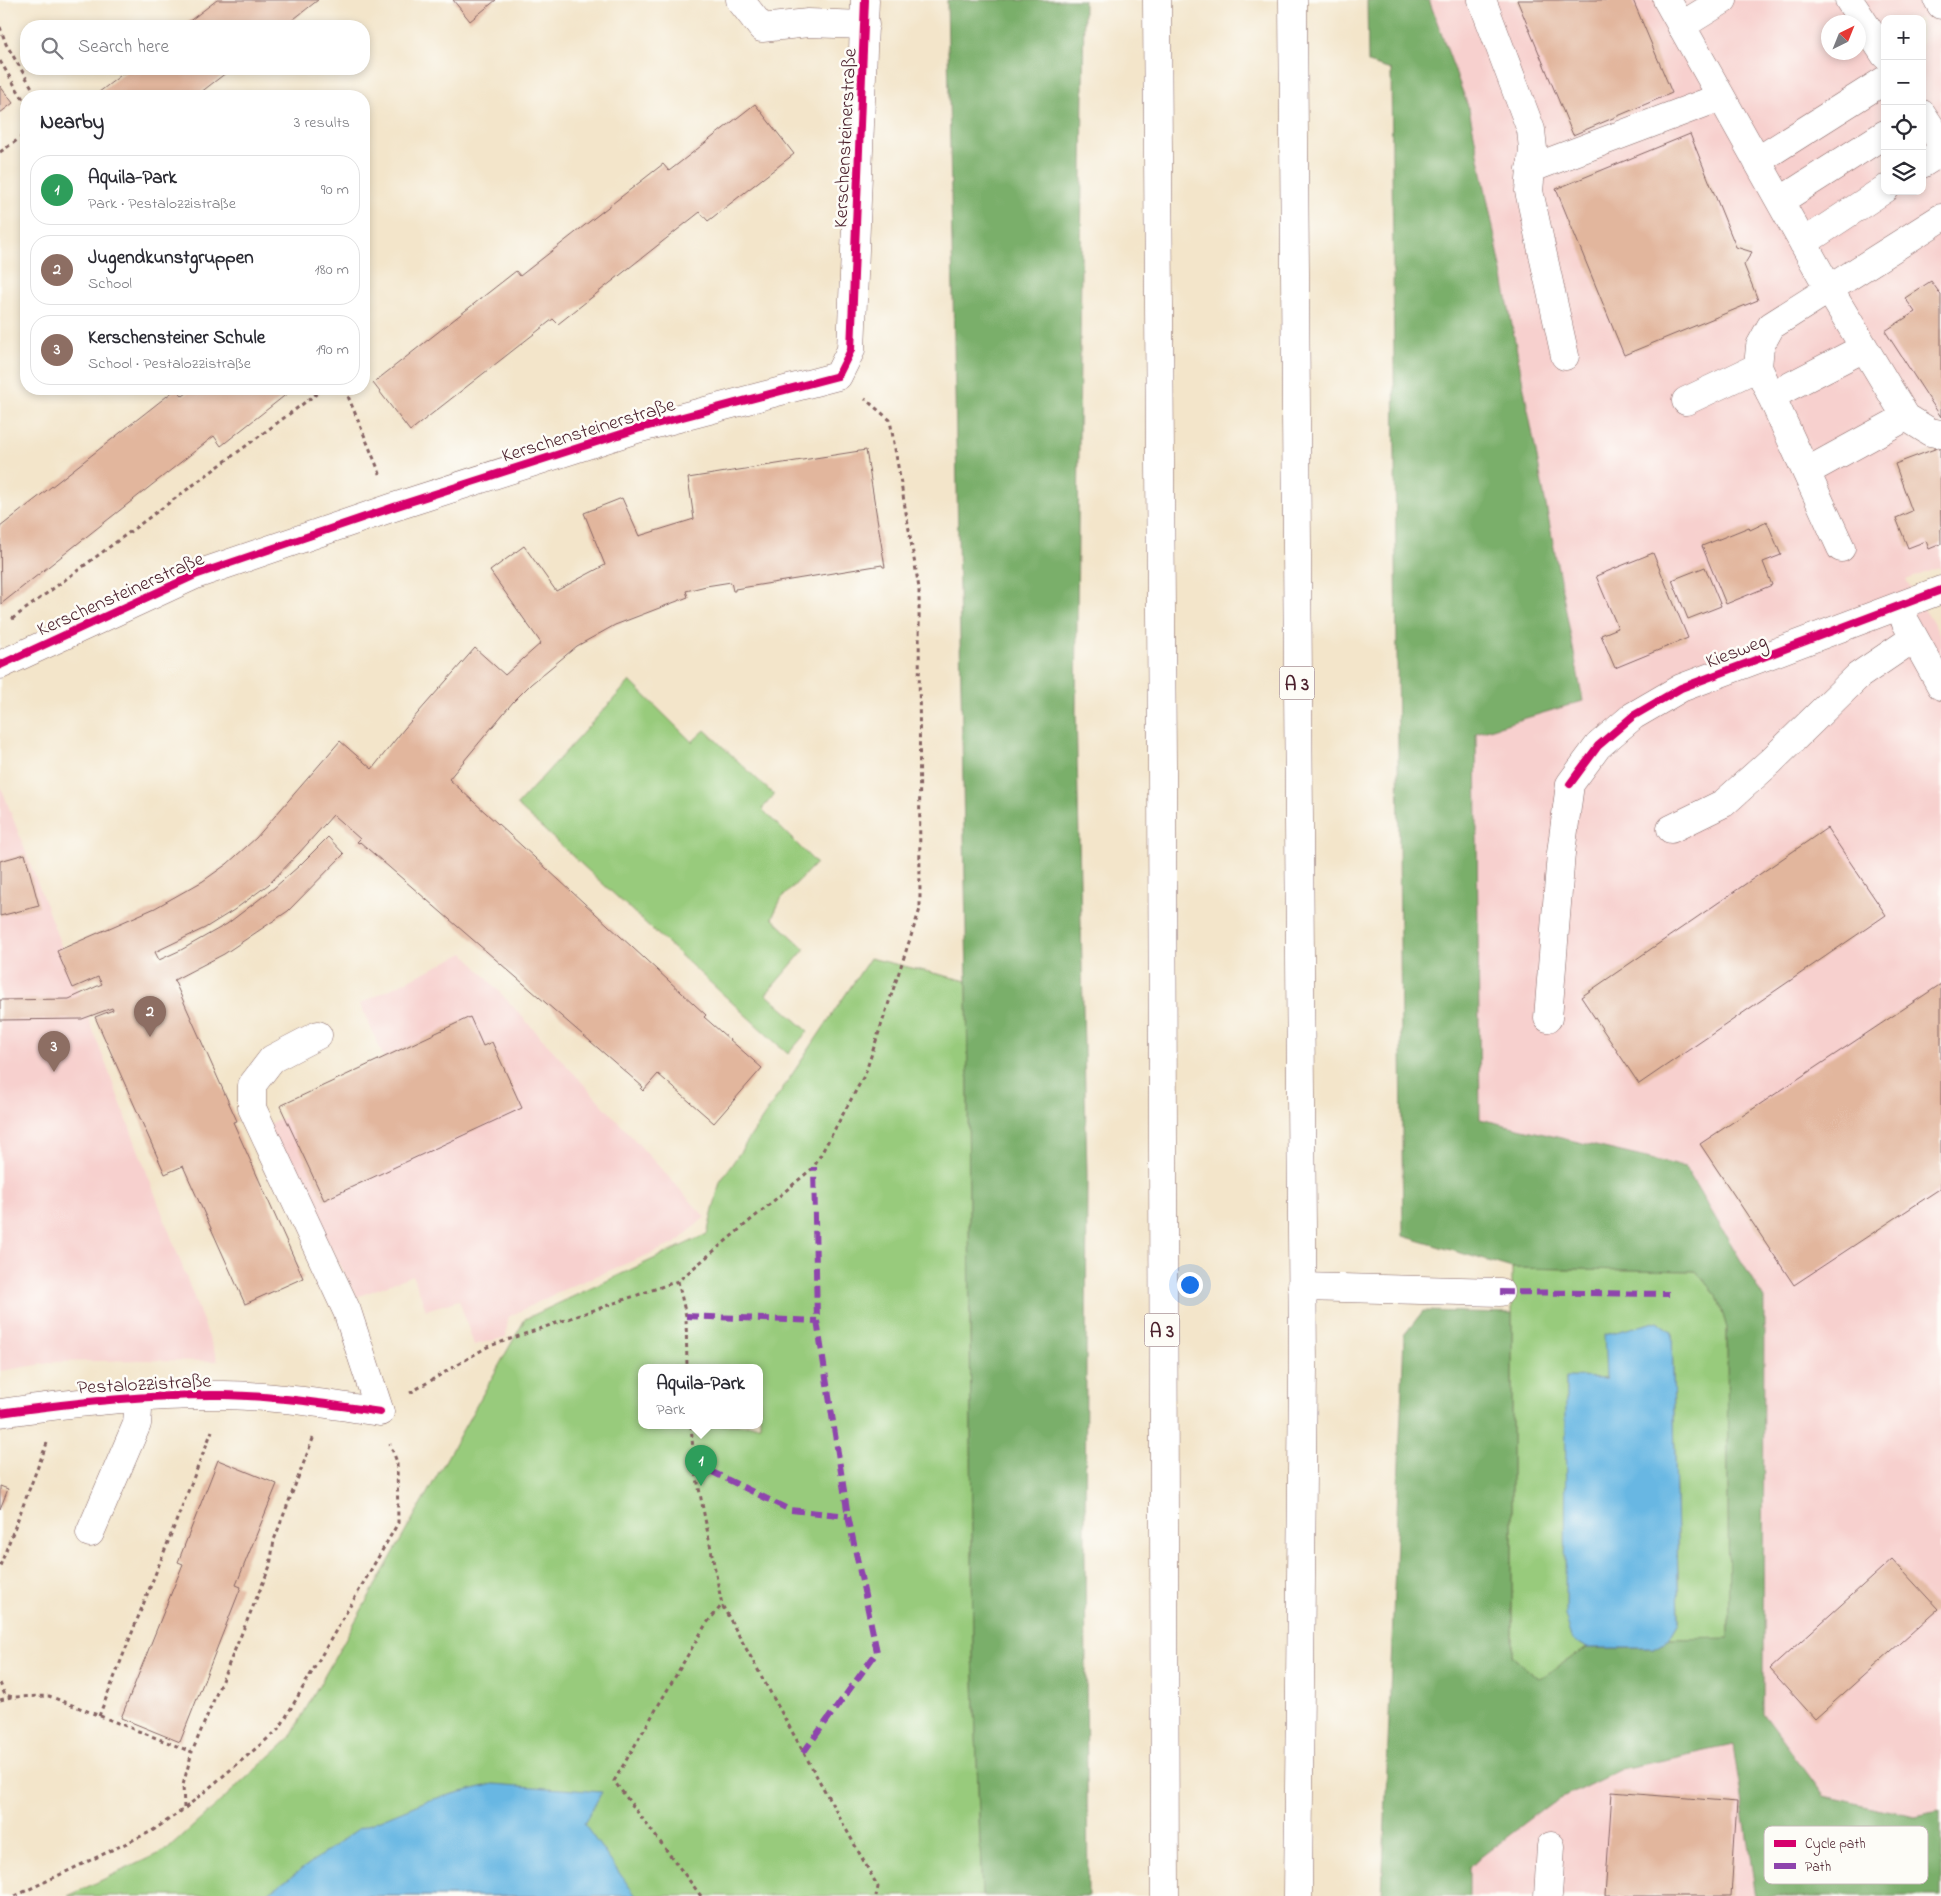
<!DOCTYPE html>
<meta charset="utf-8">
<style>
:root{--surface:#fff;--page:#f2f2f3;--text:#2b2b33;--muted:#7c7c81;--line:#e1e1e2;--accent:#0f766e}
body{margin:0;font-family:"Indie Flower",sans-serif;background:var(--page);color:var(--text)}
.controls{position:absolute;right:15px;top:15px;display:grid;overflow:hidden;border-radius:10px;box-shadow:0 2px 8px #0003}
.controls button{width:45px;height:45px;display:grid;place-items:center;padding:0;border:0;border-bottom:1px solid var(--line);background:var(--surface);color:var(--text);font:25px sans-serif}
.compass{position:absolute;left:1821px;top:15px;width:45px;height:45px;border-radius:50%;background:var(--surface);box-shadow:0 2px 8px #0003;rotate:43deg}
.you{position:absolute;left:1189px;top:1284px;width:18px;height:18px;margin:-12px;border:4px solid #fff;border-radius:50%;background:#1a73e8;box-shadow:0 0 0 8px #1a73e833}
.badge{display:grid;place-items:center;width:32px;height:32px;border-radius:50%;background:var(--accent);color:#fff;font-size:16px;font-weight:700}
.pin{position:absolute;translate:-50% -41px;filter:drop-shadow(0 1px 2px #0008)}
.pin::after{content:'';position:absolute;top:26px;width:18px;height:15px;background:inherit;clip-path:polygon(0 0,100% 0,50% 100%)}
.popup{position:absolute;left:638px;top:1364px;width:125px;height:65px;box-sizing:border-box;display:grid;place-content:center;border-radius:10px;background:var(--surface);filter:drop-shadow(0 1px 4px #0005);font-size:16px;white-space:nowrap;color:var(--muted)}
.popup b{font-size:19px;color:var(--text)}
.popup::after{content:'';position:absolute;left:50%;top:100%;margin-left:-10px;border:10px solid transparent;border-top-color:var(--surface)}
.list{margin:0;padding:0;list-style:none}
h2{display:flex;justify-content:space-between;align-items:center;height:65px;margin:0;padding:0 20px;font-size:21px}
h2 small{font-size:16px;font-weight:400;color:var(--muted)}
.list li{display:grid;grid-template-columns:32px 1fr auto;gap:15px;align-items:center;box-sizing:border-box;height:70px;margin:0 10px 10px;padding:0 10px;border:1px solid var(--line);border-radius:20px}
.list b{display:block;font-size:19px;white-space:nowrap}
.list p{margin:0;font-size:16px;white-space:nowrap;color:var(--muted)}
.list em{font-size:16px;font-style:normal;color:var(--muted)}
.icon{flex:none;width:28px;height:28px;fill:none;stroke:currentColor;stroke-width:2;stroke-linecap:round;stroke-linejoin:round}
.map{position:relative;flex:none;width:1941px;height:1896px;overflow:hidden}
.search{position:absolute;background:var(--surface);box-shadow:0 2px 8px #0003;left:20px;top:20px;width:350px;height:55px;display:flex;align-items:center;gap:12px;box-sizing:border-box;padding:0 18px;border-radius:20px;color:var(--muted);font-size:19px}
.panel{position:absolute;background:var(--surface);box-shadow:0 2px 8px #0003;left:20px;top:90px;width:350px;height:305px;border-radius:20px}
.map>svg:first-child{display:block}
</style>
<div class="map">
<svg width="1941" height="1896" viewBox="0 0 1941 1896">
<rect width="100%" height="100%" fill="#fdfcf7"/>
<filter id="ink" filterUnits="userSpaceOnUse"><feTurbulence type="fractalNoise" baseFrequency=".02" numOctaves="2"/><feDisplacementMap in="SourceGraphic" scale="10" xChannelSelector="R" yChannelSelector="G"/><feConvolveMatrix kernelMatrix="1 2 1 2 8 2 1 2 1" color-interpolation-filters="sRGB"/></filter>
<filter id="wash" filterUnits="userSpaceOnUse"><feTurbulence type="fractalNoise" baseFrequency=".0096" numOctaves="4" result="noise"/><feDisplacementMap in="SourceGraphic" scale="20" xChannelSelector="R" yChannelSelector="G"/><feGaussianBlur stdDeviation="1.12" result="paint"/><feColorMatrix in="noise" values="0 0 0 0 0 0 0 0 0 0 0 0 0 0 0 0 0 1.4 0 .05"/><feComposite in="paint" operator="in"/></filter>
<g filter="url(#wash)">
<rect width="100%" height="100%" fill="#f3e5ca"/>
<path fill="#f7d0ce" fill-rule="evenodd" d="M 1429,0 L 1941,0 L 1941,567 L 1906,580 L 1941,636 L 1941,1811 L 1913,1816 L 1824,1796 L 1763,1713 L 1764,1299 L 1685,1167 L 1480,1119 L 1476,733 L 1583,701 L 1502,272 L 1469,109 ZM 1885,19 L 1922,19 L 1922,191 L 1885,191 ZM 1828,22 L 1858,22 L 1858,52 L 1828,52 Z
M 0,784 L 218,1361 L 139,1360 L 56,1362 L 0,1371 Z
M 464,953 L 705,1217 L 676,1243 L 567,1288 L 508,1317 L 506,1337 L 474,1345 L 459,1300 L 426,1310 L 413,1275 L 357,1297 L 266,1126 L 389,1069 L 360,1004 Z
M 1733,1745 L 1756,1896 L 1469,1896 L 1469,1866 L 1550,1804 L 1622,1769 Z"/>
<path fill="#98cb7b" stroke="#717553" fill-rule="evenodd" d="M 630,681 L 692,742 L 705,730 L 774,795 L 762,809 L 816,863 L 781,899 L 772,918 L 805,949 L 766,994 L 808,1031 L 788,1054 L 517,805 Z
M 870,958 L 967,981 L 973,1653 L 982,1896 L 68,1896 L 168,1849 L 289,1739 L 525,1319 L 707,1234 L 720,1182 ZM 642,1367 L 760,1367 L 760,1425 L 642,1425 Z
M 1512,1268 L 1696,1271 L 1717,1295 L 1727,1328 L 1729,1639 L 1669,1639 L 1679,1622 L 1672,1332 L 1658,1321 L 1606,1378 L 1566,1378 L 1573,1639 L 1587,1648 L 1538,1679 L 1512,1656 Z"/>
<path fill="#7aaf6b" stroke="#62674b" d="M 947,0 L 1084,0 L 1076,712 L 1087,1174 L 1085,1553 L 1088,1896 L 982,1896 L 973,1653 L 967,981 Z
M 1367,0 L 1429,0 L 1469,109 L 1502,272 L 1583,701 L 1476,733 L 1480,1119 L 1685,1167 L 1764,1299 L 1763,1713 L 1824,1796 L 1913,1816 L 1941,1811 L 1941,1896 L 1756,1896 L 1733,1745 L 1622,1769 L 1550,1804 L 1469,1866 L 1469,1896 L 1382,1896 L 1404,1335 L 1423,1311 L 1512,1313 L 1512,1656 L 1538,1679 L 1587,1648 L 1653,1648 L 1669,1639 L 1729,1638 L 1727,1328 L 1717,1295 L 1696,1271 L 1512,1268 L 1403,1236 L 1391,70 L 1368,63 Z"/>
<path fill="#68b7e3" stroke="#596b87" d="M 1658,1321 L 1672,1332 L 1679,1622 L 1669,1639 L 1653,1648 L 1587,1648 L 1573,1639 L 1565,1616 L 1566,1377 L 1606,1378 L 1604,1335 Z
M 493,1784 L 602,1792 L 584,1824 L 636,1896 L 264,1896 L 358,1829 L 426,1801 Z"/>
<g id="blocks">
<path fill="#e2b69d" d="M 217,0 L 318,0 L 285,26 L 183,26 Z
M 453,0 L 496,0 L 470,21 Z
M 1517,0 L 1633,0 L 1672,93 L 1573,135 Z
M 129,69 L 231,69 L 196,96 L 94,96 Z
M 0,86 L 13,103 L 0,113 Z
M 755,104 L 794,154 L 708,221 L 700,212 L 558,324 L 553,319 L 410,431 L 373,383 L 516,271 L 520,276 L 663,164 L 669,171 Z
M 1690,134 L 1736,247 L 1752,252 L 1744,265 L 1758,300 L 1624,355 L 1556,189 Z
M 1931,281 L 1941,295 L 1941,417 L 1885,331 L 1915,312 L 1905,298 Z
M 176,389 L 183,396 L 192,389 L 293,389 L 221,446 L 214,436 L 1,604 L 0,527 Z
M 1940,447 L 1941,544 L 1929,549 L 1926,541 L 1908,548 L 1896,518 L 1912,511 L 1895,464 Z
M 866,450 L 885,567 L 883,567 L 882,565 L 735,589 L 735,591 L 733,591 L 731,582 L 706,586 L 686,591 L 688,597 L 615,625 L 577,646 L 531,684 L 513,702 L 449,779 L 706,1015 L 704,1017 L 762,1068 L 714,1123 L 658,1074 L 643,1091 L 641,1089 L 643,1087 L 360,842 L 359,843 L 357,842 L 360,839 L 333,815 L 299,853 L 269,884 L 234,910 L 205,928 L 155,952 L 159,960 L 181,950 L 227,924 L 274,888 L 299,866 L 328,837 L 344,854 L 288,911 L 224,954 L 174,980 L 237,1121 L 233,1122 L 303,1278 L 245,1304 L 183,1166 L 165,1174 L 95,1017 L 113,1010 L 112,1008 L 82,1019 L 0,1020 L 0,1000 L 69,999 L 102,984 L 98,977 L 73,988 L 57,951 L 155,908 L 203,881 L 227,864 L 256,838 L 340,741 L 372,769 L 404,729 L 475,648 L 505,675 L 541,643 L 490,571 L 524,546 L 556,591 L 605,565 L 584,513 L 622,498 L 639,536 L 694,519 L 688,478 Z
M 1767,522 L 1781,555 L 1763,562 L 1772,585 L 1726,604 L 1702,546 L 1749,527 L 1750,530 Z
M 1653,553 L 1688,638 L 1615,668 L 1601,635 L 1618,628 L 1596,576 Z
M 1705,567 L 1721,606 L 1688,619 L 1672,580 Z
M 1827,828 L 1886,915 L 1639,1084 L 1581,997 Z
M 25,854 L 39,906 L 0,916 L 0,861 Z
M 1941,984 L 1941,1188 L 1794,1285 L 1700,1144 Z
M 470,1017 L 483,1046 L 492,1042 L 522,1108 L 324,1200 L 280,1106 Z
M 218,1460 L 277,1484 L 236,1585 L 241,1587 L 180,1742 L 121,1718 L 183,1564 L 178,1562 Z
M 0,1486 L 8,1489 L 0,1509 Z
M 1892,1559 L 1938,1609 L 1815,1719 L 1770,1669 Z
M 1612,1792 L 1737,1802 L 1731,1896 L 1605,1896 Z"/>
</g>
</g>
<g filter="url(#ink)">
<use href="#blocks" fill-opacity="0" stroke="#856463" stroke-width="1"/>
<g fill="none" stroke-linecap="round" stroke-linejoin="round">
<defs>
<path id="minor" d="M 740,0 L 762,28 L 808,23 L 865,25
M 1482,0 L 1531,130 L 1533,149 L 1529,191 L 1565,356
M 1667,0 L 1829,289 L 1906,417 L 1930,432 L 1941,434
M 1849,0 L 1885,55
M 1938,0 L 1941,5
M 1681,26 L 1723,0
M 1922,114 L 1941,143
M 1757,161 L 1885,80
M 1922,164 L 1941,152
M 1530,169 L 1721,97
M 1780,201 L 1885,134
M 1803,243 L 1885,189
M 1771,396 L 1864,348
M 1686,401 L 1758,367
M 1806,472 L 1906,417
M 1841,548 L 1758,367 L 1760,346 L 1771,326 L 1941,218
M 1905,621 L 1941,686
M 0,665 L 195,575 L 394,507 L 637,429 L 838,376 L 851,350 L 865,0
M 1671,829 L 1724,803 L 1771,761 L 1858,676 L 1914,638
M 1548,1018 L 1561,853 L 1570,784 L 1598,746 L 1633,716 L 1681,688 L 1941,590
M 1302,1287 L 1500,1292
M 0,1413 C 75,1402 149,1394 224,1395 C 277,1396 329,1404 380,1412 L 347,1311 L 252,1108 L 252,1085 L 272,1059 L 318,1035
M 90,1533 L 137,1424 L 139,1397
M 1548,1896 L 1551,1846"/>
<path id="highway" d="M 1157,0 L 1162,765 L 1165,1896
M 1293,0 L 1303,1367 L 1298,1896"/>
</defs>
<use href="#minor" stroke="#856463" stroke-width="29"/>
<use href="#highway" stroke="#856463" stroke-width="29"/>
<path stroke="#856463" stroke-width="3" stroke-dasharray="4 4" stroke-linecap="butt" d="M 0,27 L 6,44 L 37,96
M 0,61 L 26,104
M 0,152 L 26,134
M 345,389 L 381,476
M 12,619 L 323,389
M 678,1281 L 686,1316 L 687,1367
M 410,1393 L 487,1347 L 678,1281 L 814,1167 L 865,1074 L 920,909 L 919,588 L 890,420 L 865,399
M 691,1425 L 694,1463 L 722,1605 L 878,1887 L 876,1896
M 0,1566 L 47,1443
M 0,1683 L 5,1695 L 13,1697 L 49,1696 L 192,1752 L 270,1566 L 274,1540 L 314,1436
M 0,1700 L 11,1697
M 99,1716 L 212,1431
M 184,1808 L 183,1785 L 192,1752
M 15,1896 L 152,1831 L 184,1809 L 279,1729 L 398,1523 L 397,1462 L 390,1444
M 701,1896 L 614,1781 L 706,1624 L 722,1605"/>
<use href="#minor" stroke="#fff" stroke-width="28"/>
<use href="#highway" stroke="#fff" stroke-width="28"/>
<path stroke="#8e44ad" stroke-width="6" stroke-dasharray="12 6" stroke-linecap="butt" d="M 1500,1292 L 1669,1294
M 686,1316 L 817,1321
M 694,1463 L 790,1510 L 848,1516
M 803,1753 L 877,1652 L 848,1516 L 817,1321 L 814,1167"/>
<defs>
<path id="cycleway" d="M 0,665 L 195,575 L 394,507 L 637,429 L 838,376 L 851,350 L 865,0
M 1570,784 L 1598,746 L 1633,716 L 1681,688 L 1941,590
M 0,1413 C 75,1402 149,1394 224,1395 C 277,1396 329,1404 380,1412"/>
</defs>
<use href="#cycleway" stroke="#fdfcf7" stroke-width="11"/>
<use href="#cycleway" stroke="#d6006c" stroke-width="8"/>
</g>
</g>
<g text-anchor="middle" stroke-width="5" stroke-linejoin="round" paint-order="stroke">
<g fill="#fdfcf7" stroke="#806168" stroke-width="1">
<rect x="1279.5" y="666.5" width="35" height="33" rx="4"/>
<rect x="1144.5" y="1313.5" width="35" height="33" rx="4"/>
</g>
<g font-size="19" font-weight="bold" fill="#4a1f2b">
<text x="1297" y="690">A 3</text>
<text x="1162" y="1337">A 3</text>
</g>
<g font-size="20" fill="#4a1f2b" stroke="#fdfcf7">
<text transform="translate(844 138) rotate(-87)" y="7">Kerschensteinerstraße</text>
<text transform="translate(588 429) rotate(-17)" y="7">Kerschensteinerstraße</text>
<text transform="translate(120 593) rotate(-24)" y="7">Kerschensteinerstraße</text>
<text transform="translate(1736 650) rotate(-21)" y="7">Kiesweg</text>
<text transform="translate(144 1383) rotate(-3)" y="7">Pestalozzistraße</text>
</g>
</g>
<rect x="1764" y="1826" width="164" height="58" rx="8" fill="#fdfcf7" stroke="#c7baba" stroke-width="1"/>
<rect x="1774" y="1840" width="22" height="7" fill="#d6006c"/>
<rect x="1774" y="1863" width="22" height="6" fill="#8e44ad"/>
<g font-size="14" fill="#4a1f2b">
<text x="1805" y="1848">Cycle path</text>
<text x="1805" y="1871">Path</text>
</g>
</svg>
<div class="controls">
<button>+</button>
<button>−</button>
<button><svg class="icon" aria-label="locate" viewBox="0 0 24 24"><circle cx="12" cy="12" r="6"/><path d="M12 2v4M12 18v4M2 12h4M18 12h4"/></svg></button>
<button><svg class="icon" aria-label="layers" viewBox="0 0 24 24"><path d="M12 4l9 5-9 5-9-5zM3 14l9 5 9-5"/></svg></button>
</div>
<svg class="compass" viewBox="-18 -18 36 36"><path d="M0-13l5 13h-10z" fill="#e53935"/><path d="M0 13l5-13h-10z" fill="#7c7c81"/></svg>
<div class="you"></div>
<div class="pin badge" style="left:701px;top:1486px;background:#2e9e5b">1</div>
<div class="popup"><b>Aquila-Park</b>Park</div>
<div class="pin badge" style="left:150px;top:1037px;background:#8d6e63">2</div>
<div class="pin badge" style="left:54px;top:1072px;background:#8d6e63">3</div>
<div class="search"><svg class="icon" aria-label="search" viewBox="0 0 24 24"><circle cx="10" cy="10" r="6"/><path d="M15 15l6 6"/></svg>Search here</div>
<section class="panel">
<h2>Nearby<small>3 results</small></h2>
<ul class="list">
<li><span class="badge" style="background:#2e9e5b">1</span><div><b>Aquila-Park</b><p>Park · Pestalozzistraße</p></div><em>90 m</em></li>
<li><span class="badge" style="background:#8d6e63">2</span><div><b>Jugendkunstgruppen</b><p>School</p></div><em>180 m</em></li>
<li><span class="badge" style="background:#8d6e63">3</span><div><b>Kerschensteiner Schule</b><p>School · Pestalozzistraße</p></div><em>190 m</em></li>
</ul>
</section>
</div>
